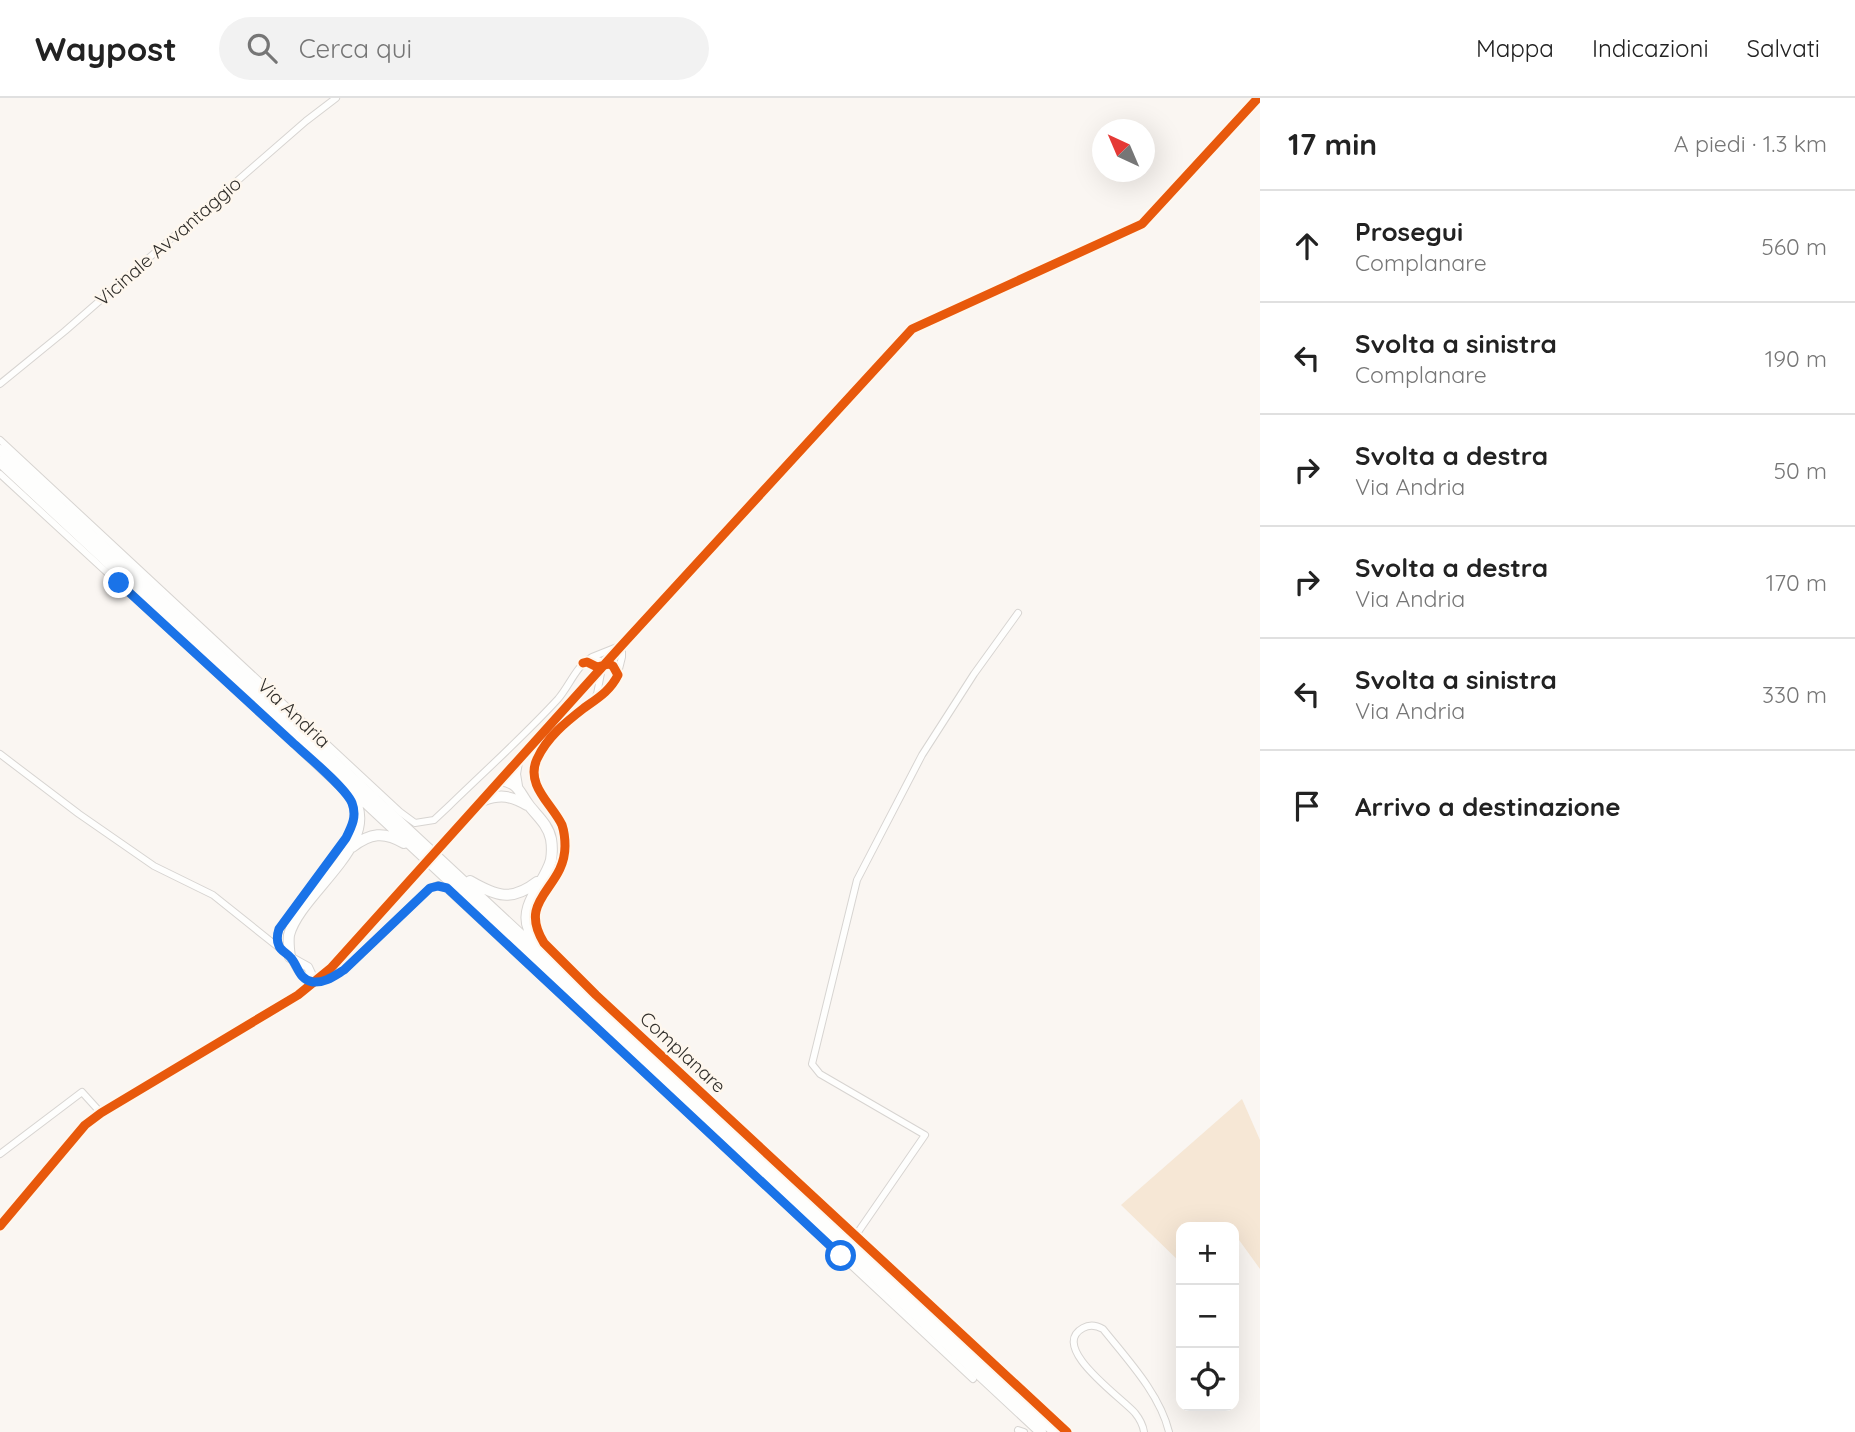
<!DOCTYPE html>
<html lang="it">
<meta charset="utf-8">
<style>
:root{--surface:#fff;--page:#f2f2f2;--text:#222;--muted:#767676;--line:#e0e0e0}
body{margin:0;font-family:Quicksand,sans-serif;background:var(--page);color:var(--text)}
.controls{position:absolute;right:21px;bottom:21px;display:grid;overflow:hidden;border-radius:14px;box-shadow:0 7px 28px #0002}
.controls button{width:63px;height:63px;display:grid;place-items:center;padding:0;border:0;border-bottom:2px solid var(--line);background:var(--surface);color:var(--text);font:35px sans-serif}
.compass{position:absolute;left:1092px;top:21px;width:63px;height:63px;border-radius:50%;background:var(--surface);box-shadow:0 7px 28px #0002;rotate:316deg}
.stop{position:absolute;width:21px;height:21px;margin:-16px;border:5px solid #1a73e8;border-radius:50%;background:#fff}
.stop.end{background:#1a73e8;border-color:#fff;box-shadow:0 2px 7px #0008}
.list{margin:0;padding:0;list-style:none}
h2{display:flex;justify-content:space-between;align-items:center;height:91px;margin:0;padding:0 28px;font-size:30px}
h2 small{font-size:23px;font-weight:400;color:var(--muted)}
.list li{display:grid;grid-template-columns:46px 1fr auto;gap:21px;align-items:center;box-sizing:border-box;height:112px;padding:0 28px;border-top:2px solid var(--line)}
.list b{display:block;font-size:26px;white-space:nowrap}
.list p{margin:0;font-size:23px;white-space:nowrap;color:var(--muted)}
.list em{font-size:23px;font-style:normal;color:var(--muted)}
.icon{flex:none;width:38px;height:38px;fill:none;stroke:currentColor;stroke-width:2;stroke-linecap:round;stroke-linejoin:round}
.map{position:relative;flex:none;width:1260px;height:1334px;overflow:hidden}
header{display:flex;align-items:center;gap:42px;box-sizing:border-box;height:98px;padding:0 35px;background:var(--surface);border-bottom:2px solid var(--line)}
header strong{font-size:33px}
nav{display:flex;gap:38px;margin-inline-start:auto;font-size:24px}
.search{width:490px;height:63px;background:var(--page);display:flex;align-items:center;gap:18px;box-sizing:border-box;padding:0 24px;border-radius:38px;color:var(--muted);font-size:26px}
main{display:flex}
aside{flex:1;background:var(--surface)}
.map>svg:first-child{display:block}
</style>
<header>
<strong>Waypost</strong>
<div class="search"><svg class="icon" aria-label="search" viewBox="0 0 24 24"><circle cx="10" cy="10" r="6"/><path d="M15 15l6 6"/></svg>Cerca qui</div>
<nav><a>Mappa</a><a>Indicazioni</a><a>Salvati</a></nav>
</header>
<main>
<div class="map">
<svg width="1260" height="1334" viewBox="0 0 1260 1334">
<rect width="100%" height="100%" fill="#faf6f2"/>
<path fill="#f6e7d5" d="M 1242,1001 L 1260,1042 L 1260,1171 L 1234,1135 L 1234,1129 L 1181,1129 L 1181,1164 L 1180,1164 L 1121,1107 Z"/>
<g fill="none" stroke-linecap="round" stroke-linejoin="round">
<defs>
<path id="minor" d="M 0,286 L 65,233 L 306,23 L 336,0
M 0,342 L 400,714 L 415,725 L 434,722 L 449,708 C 485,673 525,637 558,601 C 570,587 576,568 592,559 L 600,563 L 603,567
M 0,376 L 301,653 L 345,694 L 350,701
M 592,559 L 622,547 L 622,559 L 618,575
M 583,565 L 587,564 L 597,569 L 609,566 L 613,568 L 618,577 C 610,593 598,600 584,610 C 566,624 547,639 537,661 C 525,687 552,706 562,727 C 564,733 565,742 565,748 C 565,791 516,800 544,845 L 596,897 L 1067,1334
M 593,603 L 597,596 L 602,570
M 0,656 L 79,716 L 154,768 L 213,797 L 278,849
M 290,859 C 280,850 274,844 279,831 L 346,740 L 353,727 L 354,721
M 316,884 L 329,881 L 344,872 L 430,790 L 438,787 L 447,791 L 973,1281
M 0,1056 L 82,994 L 101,1015
M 856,1137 L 925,1037 L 820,976 L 812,966 L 857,782 L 922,657 L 974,576 L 1018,515
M 1018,1332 L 1024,1334
M 1144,1334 C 1143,1327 1139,1320 1135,1315 C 1122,1300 1048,1249 1083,1230 C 1090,1226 1096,1227 1103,1231 C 1127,1261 1160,1296 1169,1334"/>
<path id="tertiary" d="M 459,729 L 622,547 L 912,231 L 1142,126 L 1258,0
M 290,859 L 308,869 L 315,884
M 292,860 C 298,872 302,881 315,884
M 0,1128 L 85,1027 L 101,1015 L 298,897 C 339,867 370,826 404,789"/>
<path id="trunk" d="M 0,352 L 1055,1334
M 0,364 L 1041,1334
M 501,682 C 519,686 518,692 528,706 C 536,717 548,726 551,741 C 552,747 552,756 551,762 C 545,785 518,807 529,832 C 532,838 538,844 542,849
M 517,688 L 515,676 L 517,664
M 484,702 C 501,696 511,698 527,707
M 352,749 C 370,735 384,733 404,745
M 470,783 C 496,798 511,804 537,784
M 290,859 C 289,852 288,844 289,837 C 300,794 386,744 351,696"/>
</defs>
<use href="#minor" stroke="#d7d4d1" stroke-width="8"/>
<use href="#tertiary" stroke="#d7d4d1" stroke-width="10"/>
<use href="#trunk" stroke="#d7d4d1" stroke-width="12"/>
<use href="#minor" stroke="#fefefd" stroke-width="6"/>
<use href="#tertiary" stroke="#fefefd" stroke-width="8"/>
<use href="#trunk" stroke="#fefefd" stroke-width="10"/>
<defs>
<path id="tertiary-bridge" d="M 404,789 L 459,729"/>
</defs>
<use href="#tertiary-bridge" stroke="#d7d4d1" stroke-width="10" stroke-linecap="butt"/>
<use href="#tertiary-bridge" stroke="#fefefd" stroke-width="8"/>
<defs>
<path id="cycleway" d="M 583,565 L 587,564 L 597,569 L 609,566 L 613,568 L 618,577 C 610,593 598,600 584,610 C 566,624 547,639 537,661 C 525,687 552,706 562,727 C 564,733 565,742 565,748 C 565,791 516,800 544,845 L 596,897 L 1067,1334
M 0,1128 L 85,1027 L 101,1015 L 298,897 L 331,870 L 622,547 L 912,231 L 1142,126 L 1258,0"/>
</defs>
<use href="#cycleway" stroke="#fef7ee" stroke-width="13"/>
<use href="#cycleway" stroke="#e8590c" stroke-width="9"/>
</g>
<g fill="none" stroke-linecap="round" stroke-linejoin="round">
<path stroke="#1a73e8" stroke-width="9" d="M 119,485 C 177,538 234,591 292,644 C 305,656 346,690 352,705 C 357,718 352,728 346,740 L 279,831 C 277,837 276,842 279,848 C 281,853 287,855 291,860 C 298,868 299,882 313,884 C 325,885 334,878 344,872 L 430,790 L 438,788 L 447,790 L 841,1158"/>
</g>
<g text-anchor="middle" stroke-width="5" stroke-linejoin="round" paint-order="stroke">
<g font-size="19" fill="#312f2b" stroke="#fef7ee">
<text transform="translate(168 143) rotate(-41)" y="7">Vicinale Avvantaggio</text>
<text transform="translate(294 615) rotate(43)" y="7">Via Andria</text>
<text transform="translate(683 954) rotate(43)" y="7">Complanare</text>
</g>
</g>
</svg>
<div class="controls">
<button>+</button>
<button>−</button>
<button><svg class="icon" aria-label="locate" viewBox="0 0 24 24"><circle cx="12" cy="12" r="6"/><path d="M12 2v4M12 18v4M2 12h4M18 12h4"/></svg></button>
</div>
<svg class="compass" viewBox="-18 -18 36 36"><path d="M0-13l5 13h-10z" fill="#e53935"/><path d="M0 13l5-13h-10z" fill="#767676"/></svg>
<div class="stop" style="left:841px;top:1158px"></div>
<div class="stop end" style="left:119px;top:485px"></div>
</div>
<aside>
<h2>17 min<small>A piedi · 1.3 km</small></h2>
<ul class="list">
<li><svg class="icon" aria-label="ahead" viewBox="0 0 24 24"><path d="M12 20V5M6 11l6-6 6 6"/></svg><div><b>Prosegui</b><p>Complanare</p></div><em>560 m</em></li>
<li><svg class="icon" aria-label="left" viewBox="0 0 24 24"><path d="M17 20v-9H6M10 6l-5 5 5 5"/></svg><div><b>Svolta a sinistra</b><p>Complanare</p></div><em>190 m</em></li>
<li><svg class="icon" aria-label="right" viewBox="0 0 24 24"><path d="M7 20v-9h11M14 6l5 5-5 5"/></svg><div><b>Svolta a destra</b><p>Via Andria</p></div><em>50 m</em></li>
<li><svg class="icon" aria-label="right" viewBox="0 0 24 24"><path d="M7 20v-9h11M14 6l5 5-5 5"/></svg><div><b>Svolta a destra</b><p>Via Andria</p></div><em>170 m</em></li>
<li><svg class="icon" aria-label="left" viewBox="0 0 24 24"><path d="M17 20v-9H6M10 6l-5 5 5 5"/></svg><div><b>Svolta a sinistra</b><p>Via Andria</p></div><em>330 m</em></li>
<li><svg class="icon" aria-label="arrive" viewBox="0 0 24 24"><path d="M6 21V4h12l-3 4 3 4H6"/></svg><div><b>Arrivo a destinazione</b></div></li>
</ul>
</aside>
</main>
